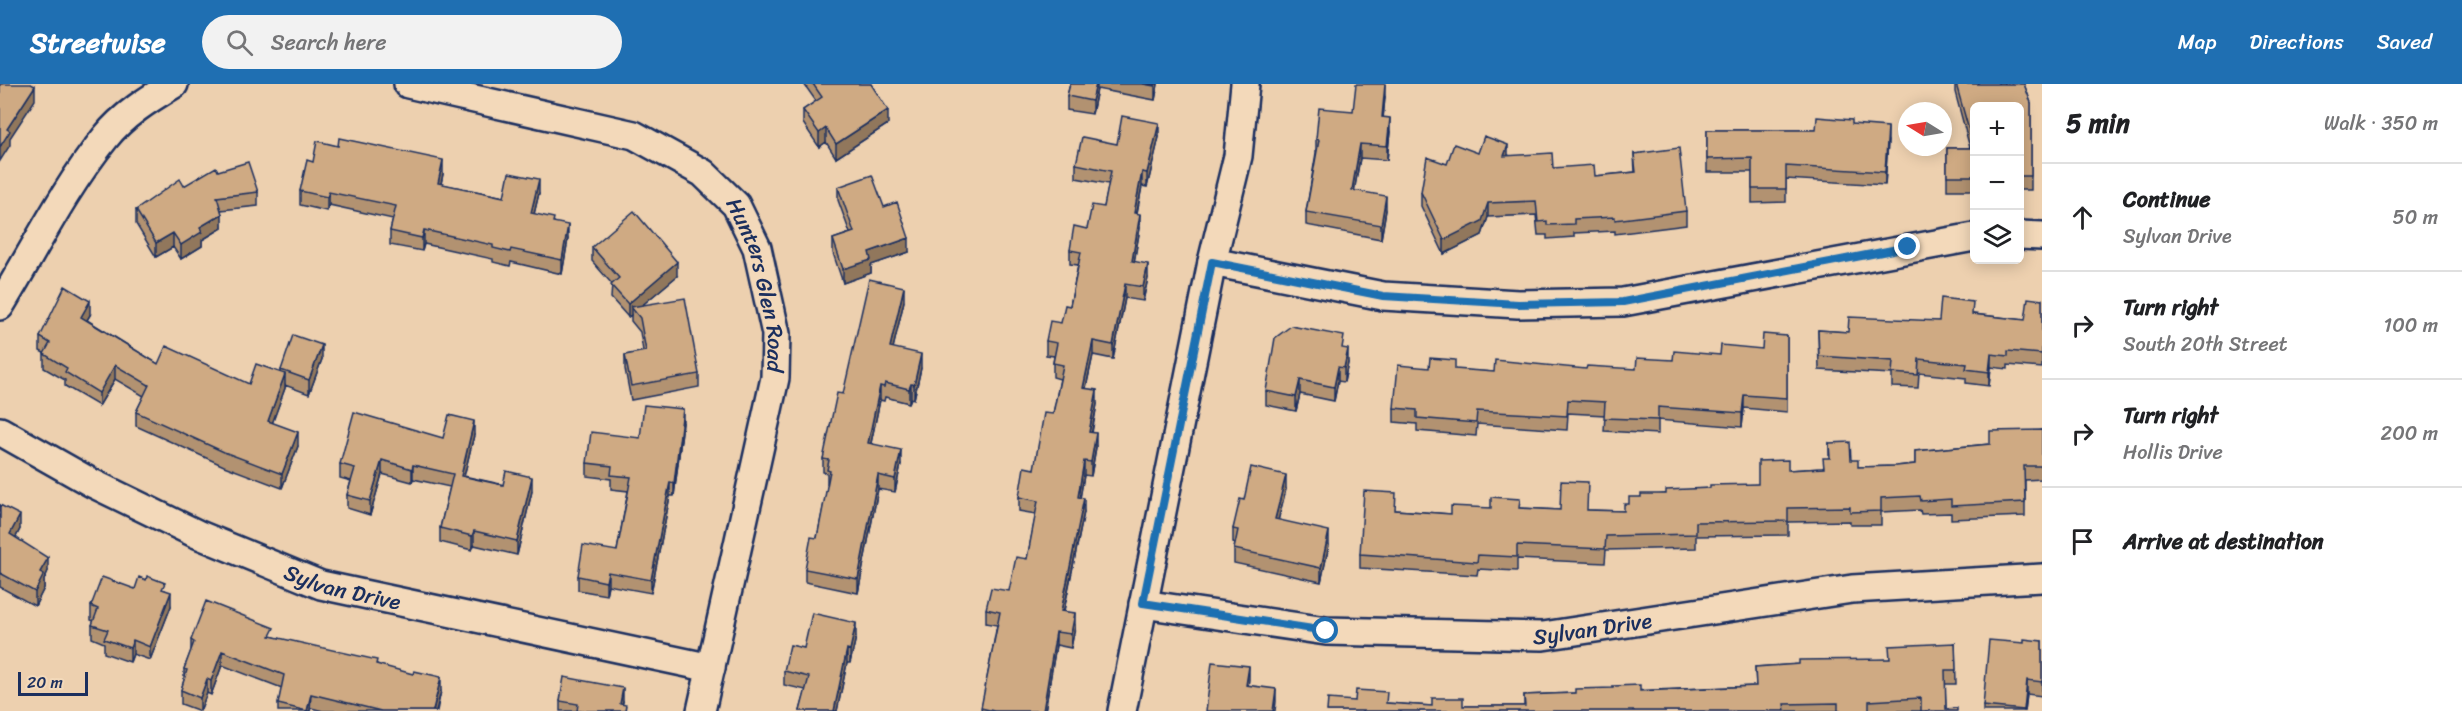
<!DOCTYPE html>
<meta charset="utf-8">
<style>
:root{--surface:#fff;--page:#f2f2f2;--text:#202124;--muted:#757577;--line:#e0e0e0;--accent:#1f6fb2}
body{margin:0;font-family:Sriracha,sans-serif;background:var(--page);color:var(--text)}
.controls{position:absolute;right:18px;top:18px;display:grid;overflow:hidden;border-radius:9px;box-shadow:0 3px 15px #0003}
.controls button{width:54px;height:54px;display:grid;place-items:center;padding:0;border:0;border-bottom:2px solid var(--line);background:var(--surface);color:var(--text);font:30px sans-serif}
.compass{position:absolute;left:1898px;top:18px;width:54px;height:54px;border-radius:50%;background:var(--surface);box-shadow:0 3px 15px #0003;rotate:281deg}
.scale{position:absolute;left:18px;bottom:15px;width:70px;box-sizing:border-box;padding-left:6px;border:3px solid #1b2f5e;border-top:0;font-size:16px;line-height:21px;white-space:nowrap;color:#1b2f5e;-webkit-text-stroke:4px #f3d9ba;paint-order:stroke}
.stop{position:absolute;width:18px;height:18px;margin:-14px;border:4px solid #1f6fb2;border-radius:50%;background:#fff}
.stop.end{background:#1f6fb2;border-color:#fff;box-shadow:0 2px 6px #0008}
.list{margin:0;padding:0;list-style:none}
h2{display:flex;justify-content:space-between;align-items:center;height:78px;margin:0;padding:0 24px;font-size:26px}
h2 small{font-size:20px;font-weight:400;color:var(--muted)}
.list li{display:grid;grid-template-columns:39px 1fr auto;gap:18px;align-items:center;box-sizing:border-box;height:108px;padding:0 24px;border-top:2px solid var(--line)}
.list b{display:block;font-size:22px;white-space:nowrap}
.list p{margin:0;font-size:20px;white-space:nowrap;color:var(--muted)}
.list em{font-size:20px;font-style:normal;color:var(--muted)}
.icon{flex:none;width:33px;height:33px;fill:none;stroke:currentColor;stroke-width:2;stroke-linecap:round;stroke-linejoin:round}
.map{position:relative;flex:none;width:2042px;height:627px;overflow:hidden}
header{display:flex;align-items:center;gap:36px;box-sizing:border-box;height:84px;padding:0 30px;background:var(--accent);color:#fff}
header strong{font-size:28px}
nav{display:flex;gap:33px;margin-inline-start:auto;font-size:21px}
.search{width:420px;height:54px;background:var(--page);display:flex;align-items:center;gap:15px;box-sizing:border-box;padding:0 21px;border-radius:33px;color:var(--muted);font-size:22px}
main{display:flex}
aside{flex:1;background:var(--surface)}
.map>svg:first-child{display:block}
</style>
<header>
<strong>Streetwise</strong>
<div class="search"><svg class="icon" aria-label="search" viewBox="0 0 24 24"><circle cx="10" cy="10" r="6"/><path d="M15 15l6 6"/></svg>Search here</div>
<nav><a>Map</a><a>Directions</a><a>Saved</a></nav>
</header>
<main>
<div class="map">
<svg width="2042" height="627" viewBox="0 0 2042 627">
<rect width="100%" height="100%" fill="#edd0af"/>
<filter id="ink" filterUnits="userSpaceOnUse"><feTurbulence type="fractalNoise" baseFrequency=".0167" numOctaves="2"/><feDisplacementMap in="SourceGraphic" scale="12" xChannelSelector="R" yChannelSelector="G"/><feConvolveMatrix kernelMatrix="1 2 1 2 8 2 1 2 1" color-interpolation-filters="sRGB"/></filter>
<g filter="url(#ink)">
<g fill="none" stroke-linecap="round" stroke-linejoin="round">
<defs>
<g id="minor">
<path id="s1" d="M 408,0 L 634,51 L 703,89 L 736,121 L 757,164 L 776,250 L 775,294 L 701,627"/>
<path d="M 2020,151 L 2042,152"/>
<path d="M 1212,178 L 1383,212 L 1518,220 L 1623,218 L 1974,153"/>
<path d="M 0,222 C 34,166 64,105 105,54 C 123,31 149,15 174,0"/>
<path id="s2" d="M 0,347 L 92,399 L 197,450 L 321,501 L 711,584"/>
<path id="s3" d="M 1143,520 L 1326,547 L 1543,552 L 1852,505 L 2042,494"/>
<path d="M 1122,627 L 1212,178 L 1238,72 L 1245,0"/>
</g>
</defs>
<use href="#minor" stroke="#1b2f5e" stroke-width="32"/>
<use href="#minor" stroke="#f3d9ba" stroke-width="27"/>
</g>
<path fill="#b29271" stroke="#1b2f5e" stroke-width="1.5" d="M 804,0 L 871,0 L 888,40 L 836,74 L 826,58 L 819,63 L 803,39 L 803,26 L 816,17 Z
M 1070,0 L 1158,0 L 1155,16 L 1097,5 L 1092,30 L 1067,26 L 1067,12 Z
M 1955,0 L 2024,0 L 2031,19 L 2031,106 L 2019,106 L 2019,22 L 1974,22 L 1974,106 L 1947,106 L 1947,64 L 1970,64 L 1955,8 Z
M 1385,13 L 1383,33 L 1390,48 L 1387,76 L 1360,74 L 1354,107 L 1386,126 L 1381,155 L 1306,141 L 1306,128 L 1316,69 L 1316,55 L 1353,27 Z
M 1852,40 L 1888,57 L 1885,101 L 1786,95 L 1786,118 L 1752,119 L 1752,88 L 1707,88 L 1707,46 L 1816,46 Z
M 1159,53 L 1147,103 L 1142,102 L 1137,129 L 1140,144 L 1134,177 L 1148,194 L 1143,217 L 1125,214 L 1113,275 L 1093,271 L 1086,304 L 1097,320 L 1092,349 L 1096,363 L 1091,392 L 1084,391 L 1080,413 L 1084,428 L 1064,527 L 1075,543 L 1071,564 L 1056,561 L 1045,627 L 981,627 L 997,541 L 986,539 L 986,525 L 1009,507 L 1027,475 L 1036,430 L 1019,427 L 1019,413 L 1034,385 L 1053,330 L 1060,295 L 1053,293 L 1053,279 L 1054,272 L 1046,271 L 1046,257 L 1061,239 L 1070,222 L 1078,181 L 1070,180 L 1070,166 L 1104,123 L 1109,100 L 1076,94 L 1076,80 L 1117,60 Z
M 1478,69 L 1508,71 L 1553,84 L 1595,92 L 1635,88 L 1634,70 L 1686,127 L 1686,141 L 1615,150 L 1615,147 L 1574,149 L 1574,153 L 1547,155 L 1547,151 L 1538,151 L 1536,131 L 1488,133 L 1482,151 L 1444,170 L 1421,122 L 1421,108 L 1447,80 Z
M 313,78 L 443,90 L 441,100 L 504,113 L 539,109 L 534,130 L 554,138 L 568,155 L 562,190 L 511,178 L 510,182 L 493,178 L 493,175 L 424,160 L 422,167 L 390,161 L 390,147 L 393,135 L 329,121 L 327,127 L 300,121 L 300,107 Z
M 218,87 L 258,108 L 258,122 L 221,126 L 222,144 L 202,156 L 202,162 L 181,175 L 173,163 L 156,173 L 136,140 L 136,126 L 184,102 Z
M 838,103 L 884,123 L 909,168 L 871,181 L 871,189 L 843,199 L 833,169 L 833,155 L 850,149 L 838,116 Z
M 592,163 L 677,192 L 642,221 L 699,290 L 699,303 L 631,316 L 625,285 L 625,271 L 643,267 L 640,248 L 631,237 L 631,231 L 628,233 L 611,214 L 612,200 L 592,177 Z
M 2042,216 L 2042,284 L 2008,281 L 2008,285 L 1991,283 L 1989,302 L 1966,299 L 1966,294 L 1919,289 L 1918,304 L 1892,303 L 1892,290 L 1819,286 L 1818,246 L 1848,248 L 1939,237 L 1973,230 L 2025,236 Z
M 904,217 L 893,264 L 921,284 L 914,315 L 911,314 L 909,319 L 885,313 L 884,317 L 880,316 L 871,359 L 901,380 L 895,408 L 878,405 L 858,509 L 805,498 L 805,485 L 817,454 L 828,400 L 827,400 L 827,389 L 823,388 L 823,375 L 843,310 Z
M 90,231 L 87,236 L 158,280 L 249,300 L 281,289 L 281,286 L 322,275 L 309,310 L 285,301 L 285,304 L 272,339 L 298,362 L 282,404 L 224,382 L 136,342 L 136,328 L 144,312 L 115,295 L 99,322 L 65,302 L 65,296 L 44,284 L 44,269 L 40,267 L 40,253 Z
M 1787,252 L 1787,328 L 1744,324 L 1742,343 L 1658,336 L 1658,350 L 1604,347 L 1605,331 L 1568,329 L 1567,346 L 1477,340 L 1476,352 L 1417,347 L 1417,340 L 1394,338 L 1394,324 L 1429,284 L 1494,288 L 1636,285 L 1673,276 L 1720,271 L 1762,265 Z
M 1344,265 L 1348,279 L 1344,298 L 1338,297 L 1334,317 L 1300,310 L 1296,327 L 1266,321 L 1266,307 Z
M 683,339 L 674,412 L 670,412 L 651,509 L 608,501 L 606,511 L 578,506 L 578,492 L 617,467 L 628,407 L 611,405 L 611,395 L 587,392 L 587,379 L 640,354 Z
M 2042,346 L 2042,395 L 2025,396 L 2025,432 L 1951,435 L 1951,429 L 1921,430 L 1920,426 L 1881,428 L 1881,441 L 1850,441 L 1850,437 L 1788,438 L 1788,451 L 1696,452 L 1696,464 L 1606,466 L 1605,479 L 1517,475 L 1517,487 L 1478,485 L 1477,491 L 1360,484 L 1360,470 L 1396,426 L 1451,430 L 1491,424 L 1520,424 L 1560,426 L 1588,426 L 1624,427 L 1629,420 L 1641,413 L 1710,404 L 1758,400 L 1788,386 L 1823,384 L 1829,374 L 1829,359 L 1851,376 L 1858,383 L 1896,382 L 1915,380 L 1915,367 L 1990,360 Z
M 474,351 L 464,392 L 532,407 L 517,471 L 474,461 L 472,466 L 440,458 L 440,444 L 450,403 L 413,395 L 412,398 L 382,390 L 370,431 L 347,424 L 347,411 L 351,397 L 340,394 L 340,380 L 443,354 Z
M 1286,405 L 1278,436 L 1329,461 L 1321,498 L 1234,479 L 1234,465 L 1235,459 L 1233,458 L 1233,445 L 1244,416 Z
M 0,421 L 20,445 L 16,453 L 48,487 L 44,496 L 44,504 L 35,522 L 0,503 Z
M 135,505 L 165,506 L 171,522 L 150,576 L 133,570 L 130,578 L 104,569 L 104,559 L 92,554 L 92,541 L 94,537 L 91,536 L 91,522 Z
M 274,553 L 377,580 L 441,607 L 437,627 L 323,627 L 311,624 L 310,627 L 278,627 L 278,620 L 282,604 L 222,581 L 211,611 L 207,609 L 200,627 L 181,620 L 181,606 L 184,596 L 184,585 L 191,567 L 191,556 Z
M 856,553 L 850,579 L 847,579 L 837,627 L 800,627 L 806,606 L 784,601 L 784,587 L 804,564 Z
M 2042,557 L 2042,612 L 2027,610 L 2025,627 L 1983,627 L 1983,622 L 2024,559 Z
M 1955,559 L 1956,600 L 1945,600 L 1946,625 L 1957,627 L 1327,627 L 1355,617 L 1432,622 L 1524,622 L 1524,611 L 1756,602 L 1755,583 L 1889,575 Z
M 560,617 L 623,618 L 622,620 L 626,627 L 560,627 Z"/>
<path fill="#91775c" stroke="#1b2f5e" stroke-width="1.5" d="M 1096,0 L 1097,0 L 1097,5 L 1092,30 L 1092,17 Z
M 1155,0 L 1158,0 L 1155,16 Z
M 1385,0 L 1385,13 L 1382,47 L 1382,33 Z
M 35,2 L 35,16 L 10,54 L 10,61 L 0,77 L 0,63 L 7,45 Z
M 888,26 L 888,40 L 836,74 L 836,60 Z
M 1390,34 L 1390,48 L 1387,76 L 1387,62 Z
M 1159,39 L 1159,53 L 1147,103 L 1147,89 Z
M 1888,43 L 1888,57 L 1885,101 L 1885,88 Z
M 826,44 L 826,58 L 819,63 L 819,49 Z
M 1360,60 L 1360,74 L 1352,120 L 1352,106 Z
M 1508,61 L 1508,75 L 1504,72 Z
M 443,76 L 443,90 L 438,113 L 438,99 Z
M 1142,88 L 1142,102 L 1134,143 L 1134,129 Z
M 539,95 L 539,109 L 531,143 L 531,129 Z
M 329,108 L 329,121 L 327,127 L 327,113 Z
M 1386,112 L 1386,126 L 1381,155 L 1381,141 Z
M 1488,119 L 1488,133 L 1482,151 L 1444,170 L 1444,156 Z
M 222,130 L 222,144 L 202,156 L 202,162 L 181,175 L 181,161 L 200,143 Z
M 1140,130 L 1140,144 L 1132,191 L 1132,177 Z
M 568,141 L 568,155 L 562,190 L 562,176 Z
M 424,146 L 424,160 L 422,167 L 422,154 Z
M 173,149 L 173,163 L 156,173 L 156,159 Z
M 909,154 L 909,168 L 871,181 L 871,189 L 843,199 L 843,185 L 869,168 Z
M 677,178 L 677,192 L 634,228 L 631,223 L 631,231 L 628,233 L 628,220 Z
M 1148,180 L 1148,194 L 1143,217 L 1143,203 Z
M 1125,200 L 1125,214 L 1113,275 L 1113,261 Z
M 904,203 L 904,217 L 890,277 L 890,263 Z
M 90,217 L 90,231 L 81,246 L 81,233 Z
M 1093,257 L 1093,271 L 1083,317 L 1083,304 Z
M 322,261 L 322,275 L 309,310 L 309,296 Z
M 1348,265 L 1348,279 L 1344,298 L 1344,284 Z
M 921,270 L 921,284 L 914,315 L 914,301 Z
M 1991,270 L 1991,283 L 1989,302 L 1989,288 Z
M 115,281 L 115,295 L 99,322 L 99,309 Z
M 1338,283 L 1338,297 L 1334,317 L 1334,303 Z
M 285,290 L 285,304 L 268,351 L 268,337 Z
M 1300,296 L 1300,310 L 1296,327 L 1296,313 Z
M 911,300 L 911,314 L 909,319 L 909,305 Z
M 880,302 L 880,316 L 868,373 L 868,359 Z
M 1097,306 L 1097,320 L 1089,362 L 1089,348 Z
M 1744,311 L 1744,324 L 1742,343 L 1742,329 Z
M 683,325 L 683,339 L 674,412 L 674,399 Z
M 474,337 L 474,351 L 461,405 L 461,392 Z
M 298,348 L 298,362 L 282,404 L 282,390 Z
M 1096,349 L 1096,363 L 1091,392 L 1091,378 Z
M 901,366 L 901,380 L 895,408 L 895,395 Z
M 382,376 L 382,390 L 370,431 L 370,417 Z
M 1084,377 L 1084,391 L 1078,427 L 1078,413 Z
M 413,381 L 413,395 L 412,398 L 412,385 Z
M 878,391 L 878,405 L 858,509 L 858,495 Z
M 1286,391 L 1286,405 L 1275,449 L 1275,435 Z
M 532,393 L 532,407 L 517,471 L 517,457 Z
M 670,398 L 670,412 L 651,509 L 651,496 Z
M 1084,414 L 1084,428 L 1061,540 L 1061,527 Z
M 20,431 L 20,445 L 10,464 L 10,450 Z
M 474,447 L 474,461 L 472,466 L 472,452 Z
M 1329,447 L 1329,461 L 1321,498 L 1321,484 Z
M 48,474 L 48,487 L 44,496 L 44,504 L 35,522 L 35,508 L 40,488 Z
M 608,488 L 608,501 L 606,511 L 606,498 Z
M 171,508 L 171,522 L 150,576 L 150,563 Z
M 1075,529 L 1075,543 L 1071,564 L 1071,550 Z
M 856,539 L 856,553 L 850,579 L 850,566 Z
M 1056,548 L 1056,561 L 1045,627 L 1043,627 Z
M 133,556 L 133,570 L 130,578 L 130,564 Z
M 847,565 L 847,579 L 837,627 L 834,627 Z
M 222,567 L 222,581 L 211,611 L 211,597 Z
M 1249,582 L 1249,596 L 1246,615 L 1246,601 Z
M 441,593 L 441,607 L 436,627 L 433,627 Z
M 207,595 L 207,609 L 200,627 L 200,614 Z
M 2027,596 L 2027,610 L 2025,627 L 2024,627 Z
M 623,604 L 623,618 L 621,627 L 620,620 Z
M 1276,605 L 1276,618 L 1275,627 L 1273,627 Z
M 311,610 L 310,627 L 307,627 Z"/>
<path fill="#cfaa83" stroke="#1b2f5e" stroke-width="1.5" d="M 0,0 L 31,0 L 35,2 L 7,45 L 10,47 L 0,63 Z
M 813,0 L 871,0 L 888,26 L 836,60 L 826,44 L 819,49 L 803,26 L 822,13 Z
M 1070,0 L 1096,0 L 1092,17 L 1067,12 Z
M 1143,0 L 1155,0 L 1155,2 Z
M 1356,0 L 1385,0 L 1382,33 L 1390,34 L 1387,62 L 1360,60 L 1352,106 L 1386,112 L 1381,141 L 1306,128 L 1319,56 L 1316,55 L 1319,24 L 1353,27 Z
M 1956,0 L 2024,0 L 2031,19 L 2031,92 L 2019,92 L 2019,22 L 1974,22 L 1974,92 L 1947,92 L 1947,64 L 1974,64 Z
M 1122,32 L 1159,39 L 1147,89 L 1142,88 L 1134,129 L 1140,130 L 1132,177 L 1148,180 L 1143,203 L 1125,200 L 1113,261 L 1093,257 L 1083,304 L 1097,306 L 1089,348 L 1096,349 L 1091,378 L 1084,377 L 1078,413 L 1084,414 L 1061,527 L 1075,529 L 1071,550 L 1056,548 L 1043,627 L 994,627 L 981,624 L 1000,528 L 986,525 L 991,504 L 1009,507 L 1016,473 L 1027,475 L 1038,417 L 1019,413 L 1024,383 L 1034,385 L 1044,329 L 1053,330 L 1063,281 L 1053,279 L 1057,259 L 1046,257 L 1050,237 L 1061,239 L 1065,221 L 1070,222 L 1081,168 L 1070,166 L 1074,142 L 1087,145 L 1092,121 L 1104,123 L 1111,87 L 1076,80 L 1082,53 L 1117,60 Z
M 1817,33 L 1852,36 L 1852,40 L 1888,43 L 1885,88 L 1786,82 L 1786,105 L 1752,105 L 1752,74 L 1707,75 L 1707,46 L 1816,46 Z
M 1484,52 L 1508,61 L 1504,72 L 1552,69 L 1553,84 L 1594,81 L 1595,92 L 1636,88 L 1634,70 L 1679,64 L 1686,127 L 1615,136 L 1615,133 L 1574,135 L 1574,140 L 1547,141 L 1547,137 L 1538,138 L 1536,117 L 1488,119 L 1482,137 L 1444,156 L 1421,108 L 1427,73 L 1447,80 L 1454,60 L 1478,69 Z
M 339,54 L 443,76 L 438,99 L 504,113 L 509,89 L 539,95 L 531,129 L 554,134 L 553,138 L 568,141 L 562,176 L 511,165 L 510,168 L 493,164 L 493,161 L 424,146 L 422,154 L 390,147 L 396,122 L 329,108 L 327,113 L 300,107 L 307,76 L 313,78 L 317,57 L 338,62 Z
M 248,78 L 258,108 L 217,113 L 222,130 L 200,143 L 202,148 L 181,161 L 173,149 L 156,159 L 136,126 L 180,95 L 184,102 L 216,83 L 218,87 Z
M 872,91 L 884,123 L 897,118 L 909,154 L 869,168 L 871,176 L 843,185 L 833,155 L 854,148 L 838,103 Z
M 634,127 L 677,178 L 628,220 L 611,201 L 619,194 L 592,163 Z
M 869,195 L 904,203 L 890,263 L 921,270 L 914,301 L 911,300 L 909,305 L 885,299 L 884,303 L 880,302 L 868,359 L 901,366 L 895,395 L 878,391 L 858,495 L 805,485 L 811,453 L 817,454 L 830,387 L 827,386 L 829,376 L 823,375 L 837,309 L 843,310 Z
M 65,202 L 90,217 L 81,233 L 158,280 L 166,262 L 249,300 L 256,280 L 285,290 L 268,337 L 298,348 L 282,390 L 224,368 L 136,328 L 149,301 L 115,281 L 99,309 L 65,288 L 67,284 L 44,270 L 50,259 L 40,253 Z
M 685,214 L 699,290 L 631,302 L 625,271 L 646,267 L 640,234 L 631,223 Z
M 1941,214 L 1973,218 L 1972,230 L 2025,236 L 2028,214 L 2042,216 L 2042,270 L 2008,267 L 2008,272 L 1991,270 L 1989,288 L 1966,285 L 1967,280 L 1919,275 L 1918,291 L 1892,289 L 1893,277 L 1819,272 L 1818,246 L 1848,248 L 1849,233 L 1939,237 Z
M 1291,242 L 1344,252 L 1342,264 L 1348,265 L 1344,284 L 1338,283 L 1334,303 L 1300,296 L 1296,313 L 1266,307 L 1275,254 Z
M 1763,250 L 1787,252 L 1787,314 L 1744,311 L 1742,329 L 1658,323 L 1658,336 L 1604,334 L 1605,318 L 1568,316 L 1567,332 L 1477,327 L 1476,339 L 1417,334 L 1417,326 L 1394,324 L 1398,281 L 1429,284 L 1430,274 L 1455,276 L 1455,285 L 1494,288 L 1495,276 L 1586,285 L 1587,282 L 1636,285 L 1637,274 L 1673,276 L 1674,267 L 1720,271 L 1721,261 L 1762,265 Z
M 293,251 L 322,261 L 309,296 L 281,286 Z
M 644,321 L 683,325 L 674,399 L 670,398 L 651,496 L 608,488 L 606,498 L 578,492 L 583,461 L 617,467 L 631,393 L 611,391 L 612,382 L 587,379 L 591,348 L 640,354 Z
M 354,328 L 443,354 L 449,331 L 474,337 L 461,392 L 503,401 L 506,387 L 532,393 L 517,457 L 474,447 L 472,452 L 440,444 L 453,390 L 413,381 L 412,385 L 382,376 L 370,417 L 347,411 L 355,384 L 340,380 Z
M 2042,346 L 2042,382 L 2024,382 L 2025,418 L 1951,422 L 1951,415 L 1921,417 L 1920,412 L 1881,414 L 1881,427 L 1850,428 L 1850,423 L 1788,424 L 1788,437 L 1696,438 L 1696,450 L 1606,452 L 1605,465 L 1517,461 L 1517,473 L 1478,471 L 1477,478 L 1360,470 L 1364,407 L 1396,409 L 1395,426 L 1451,430 L 1451,422 L 1491,424 L 1491,413 L 1520,415 L 1519,424 L 1560,426 L 1561,397 L 1588,398 L 1587,426 L 1624,427 L 1624,420 L 1629,420 L 1629,413 L 1641,413 L 1641,410 L 1666,410 L 1666,406 L 1710,404 L 1710,401 L 1758,400 L 1758,377 L 1788,376 L 1788,386 L 1824,384 L 1823,374 L 1830,374 L 1829,359 L 1850,358 L 1851,376 L 1858,376 L 1858,383 L 1896,382 L 1915,380 L 1915,367 L 1990,360 L 1990,347 Z
M 1251,383 L 1286,391 L 1275,435 L 1329,447 L 1321,484 L 1234,465 L 1238,446 L 1233,445 L 1240,415 L 1244,416 Z
M 0,421 L 20,431 L 10,450 L 48,474 L 40,488 L 44,490 L 35,508 L 0,489 Z
M 147,492 L 165,499 L 162,505 L 171,508 L 150,563 L 133,556 L 130,564 L 104,555 L 108,546 L 92,541 L 98,525 L 91,522 L 102,493 L 135,505 L 139,493 L 146,496 Z
M 206,517 L 274,544 L 270,552 L 377,576 L 376,580 L 413,590 L 414,587 L 441,593 L 433,626 L 437,627 L 381,627 L 311,610 L 307,627 L 278,620 L 284,591 L 222,567 L 211,597 L 207,595 L 200,614 L 181,606 L 187,586 L 184,585 L 194,558 L 191,556 Z
M 812,529 L 856,539 L 850,566 L 847,565 L 834,627 L 800,627 L 809,593 L 784,587 L 790,561 L 804,564 Z
M 2024,555 L 2042,557 L 2042,598 L 2027,596 L 2024,626 L 1983,622 L 1989,556 L 2024,559 Z
M 1955,559 L 1956,586 L 1945,586 L 1946,625 L 1957,624 L 1957,627 L 1921,627 L 1921,614 L 1869,617 L 1869,627 L 1838,627 L 1838,619 L 1784,620 L 1785,627 L 1327,627 L 1328,615 L 1355,617 L 1356,606 L 1387,608 L 1386,619 L 1432,622 L 1432,614 L 1463,614 L 1463,622 L 1525,622 L 1524,611 L 1575,609 L 1575,605 L 1613,604 L 1613,602 L 1640,601 L 1640,607 L 1756,602 L 1755,583 L 1799,580 L 1799,576 L 1890,575 L 1889,562 Z
M 1212,578 L 1249,582 L 1246,601 L 1276,605 L 1273,627 L 1206,627 Z
M 564,593 L 623,604 L 620,620 L 626,621 L 625,627 L 577,627 L 578,620 L 560,617 Z"/>
</g>
<g fill="none" stroke-linecap="round" stroke-linejoin="round" filter="url(#ink)">
<path stroke="#1f6fb2" stroke-width="8" d="M 1326,547 L 1143,519 L 1212,178 L 1383,212 L 1518,220 L 1623,218 L 1908,163"/>
</g>
<g text-anchor="middle" stroke-width="6" stroke-linejoin="round" paint-order="stroke">
<g font-size="22" fill="#1b2f5e" stroke="#f3d9ba">
<text dy="8" stroke="none"><textPath href="#s1" startOffset="440">Hunters Glen Road</textPath></text>
<text dy="8" stroke="none"><textPath href="#s2" startOffset="378">Sylvan Drive</textPath></text>
<text dy="8" stroke="none"><textPath href="#s3" startOffset="452">Sylvan Drive</textPath></text>
</g>
</g>
</svg>
<div class="controls">
<button>+</button>
<button>−</button>
<button><svg class="icon" aria-label="layers" viewBox="0 0 24 24"><path d="M12 4l9 5-9 5-9-5zM3 14l9 5 9-5"/></svg></button>
</div>
<svg class="compass" viewBox="-18 -18 36 36"><path d="M0-13l5 13h-10z" fill="#e53935"/><path d="M0 13l5-13h-10z" fill="#757577"/></svg>
<div class="scale">20 m</div>
<div class="stop" style="left:1326px;top:547px"></div>
<div class="stop end" style="left:1908px;top:163px"></div>
</div>
<aside>
<h2>5 min<small>Walk · 350 m</small></h2>
<ul class="list">
<li><svg class="icon" aria-label="ahead" viewBox="0 0 24 24"><path d="M12 20V5M6 11l6-6 6 6"/></svg><div><b>Continue</b><p>Sylvan Drive</p></div><em>50 m</em></li>
<li><svg class="icon" aria-label="right" viewBox="0 0 24 24"><path d="M7 20v-9h11M14 6l5 5-5 5"/></svg><div><b>Turn right</b><p>South 20th Street</p></div><em>100 m</em></li>
<li><svg class="icon" aria-label="right" viewBox="0 0 24 24"><path d="M7 20v-9h11M14 6l5 5-5 5"/></svg><div><b>Turn right</b><p>Hollis Drive</p></div><em>200 m</em></li>
<li><svg class="icon" aria-label="arrive" viewBox="0 0 24 24"><path d="M6 21V4h12l-3 4 3 4H6"/></svg><div><b>Arrive at destination</b></div></li>
</ul>
</aside>
</main>
